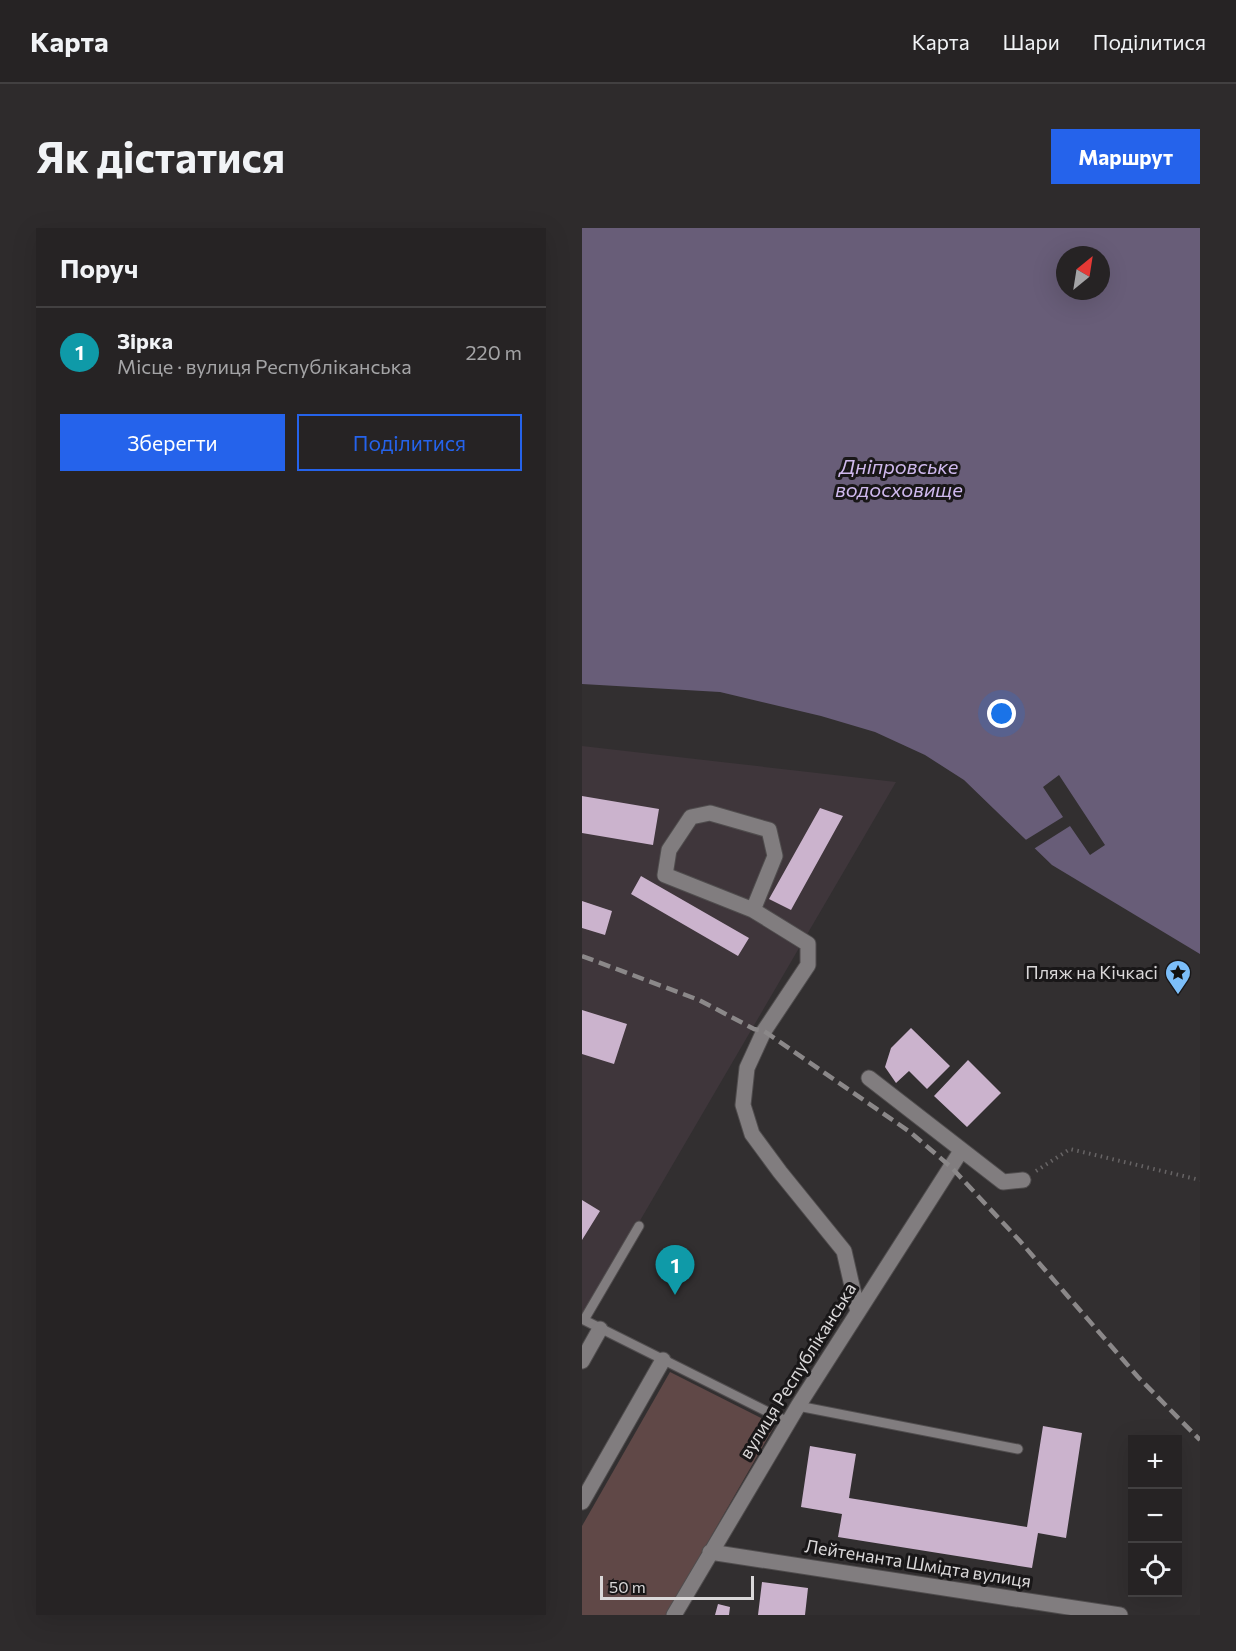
<!DOCTYPE html>
<html lang="uk">
<meta charset="utf-8">
<style>
:root{--surface:#262324;--page:#2e2b2c;--text:#f1f3f6;--muted:#a4a4a6;--line:#424041;--accent:#2563eb}
body{margin:0;font-family:Commissioner,sans-serif;background:var(--page);color:var(--text)}
.controls{position:absolute;right:18px;bottom:18px;display:grid;overflow:hidden;border-radius:0px;box-shadow:0 6px 24px #0002}
.controls button{width:54px;height:54px;display:grid;place-items:center;padding:0;border:0;border-bottom:2px solid var(--line);background:var(--surface);color:var(--text);font:30px sans-serif}
.compass{position:absolute;left:474px;top:18px;width:54px;height:54px;border-radius:50%;background:var(--surface);box-shadow:0 6px 24px #0002;rotate:30deg}
.scale{position:absolute;left:18px;bottom:15px;width:154px;box-sizing:border-box;padding-left:6px;border:3px solid #dad8d9;border-top:0;font-size:16px;line-height:21px;white-space:nowrap;color:#dad8d9;-webkit-text-stroke:4px #191718;paint-order:stroke}
.you{position:absolute;left:420px;top:486px;width:21px;height:21px;margin:-15px;border:4px solid #fff;border-radius:50%;background:#1a73e8;box-shadow:0 0 0 9px #1a73e833}
.badge{display:grid;place-items:center;width:39px;height:39px;border-radius:50%;background:var(--accent);color:#fff;font-size:20px;font-weight:700}
.pin{position:absolute;translate:-50% -50px;filter:drop-shadow(0 2px 3px #0008)}
.pin::after{content:'';position:absolute;top:32px;width:21px;height:18px;background:inherit;clip-path:polygon(0 0,100% 0,50% 100%)}
.list{margin:0;padding:0;list-style:none}
h2{display:flex;justify-content:space-between;align-items:center;height:78px;margin:0;padding:0 24px;font-size:26px}
h2 small{font-size:20px;font-weight:400;color:var(--muted)}
.list li{display:grid;grid-template-columns:39px 1fr auto;gap:18px;align-items:center;box-sizing:border-box;height:90px;padding:0 24px;border-top:2px solid var(--line)}
.list b{display:block;font-size:22px;white-space:nowrap}
.list p{margin:0;font-size:20px;white-space:nowrap;color:var(--muted)}
.list em{font-size:20px;font-style:normal;color:var(--muted)}
.actions{display:flex;gap:12px;padding:18px 24px}
.actions a{flex:1;padding:14px 0;border:2px solid var(--accent);border-radius:0px;text-align:center;font-size:21px;color:var(--accent)}
.actions .main{background:var(--accent);color:#fff}
.icon{flex:none;width:33px;height:33px;fill:none;stroke:currentColor;stroke-width:2;stroke-linecap:round;stroke-linejoin:round}
.map{position:relative;flex:none;width:618px;height:1387px;overflow:hidden;border-radius:0px}
header{display:flex;align-items:center;gap:36px;box-sizing:border-box;height:84px;padding:0 30px;background:var(--surface);border-bottom:2px solid var(--line)}
header strong{font-size:28px}
nav{display:flex;gap:33px;margin-inline-start:auto;font-size:21px}
.intro{display:flex;align-items:center;justify-content:space-between;box-sizing:border-box;height:144px;padding:0 36px}
h1{margin:0;font-size:42px}
.button{padding:15px 27px;border-radius:0px;background:var(--accent);color:#fff;font-size:21px;font-weight:700}
main{display:flex;gap:36px;padding:0 36px}
aside{flex:1;background:var(--surface);border-radius:0px;box-shadow:0 6px 24px #0002}
.map>svg:first-child{display:block}
</style>
<header>
<strong>Карта</strong>
<nav><a>Карта</a><a>Шари</a><a>Поділитися</a></nav>
</header>
<div class="intro"><h1>Як дістатися</h1><a class="button">Маршрут</a></div>
<main>
<aside>
<h2>Поруч<small></small></h2>
<ul class="list">
<li><span class="badge" style="background:#0f9aa8">1</span><div><b>Зірка</b><p>Місце · вулиця Республіканська</p></div><em>220 m</em></li>
</ul>
<div class="actions"><a class="main">Зберегти</a><a>Поділитися</a></div>
</aside>
<div class="map">
<svg width="618" height="1387" viewBox="0 0 618 1387">
<rect width="100%" height="100%" fill="#322f30"/>
<path fill="#3f363b" d="M 0,518 L 314,554 L 0,1092 Z"/>
<path fill="#604847" d="M 88,1144 L 193,1197 L 84,1387 L 0,1387 L 0,1298 Z"/>
<path fill="#685d78" fill-rule="evenodd" d="M 0,0 L 618,0 L 618,726 L 470,637 L 382,552 L 343,527 L 293,504 L 239,488 L 138,464 L 0,456 ZM 483,27 L 519,27 L 519,63 L 483,63 Z"/>
<path fill="#322f30" d="M 477,547 L 523,617 L 508,627 L 488,598 L 450,622 L 442,613 L 481,589 L 461,559 Z"/>
<path fill="#cbb3cd" d="M 0,568 L 77,581 L 71,617 L 0,605 Z
M 238,580 L 261,588 L 209,682 L 187,671 Z
M 59,648 L 167,710 L 156,728 L 49,666 Z
M 0,673 L 30,683 L 23,707 L 0,700 Z
M 0,782 L 45,796 L 32,836 L 0,826 Z
M 329,800 L 368,838 L 345,861 L 327,843 L 314,855 L 303,839 L 309,820 Z
M 386,832 L 419,865 L 385,899 L 352,868 Z
M 0,972 L 18,983 L 0,1012 Z
M 461,1198 L 500,1205 L 484,1310 L 456,1305 L 450,1340 L 256,1309 L 260,1286 L 219,1279 L 228,1218 L 274,1226 L 267,1270 L 445,1299 Z
M 180,1354 L 226,1360 L 223,1387 L 176,1387 Z
M 136,1376 L 148,1379 L 147,1387 L 133,1387 Z"/>
<g fill="none" stroke-linecap="round" stroke-linejoin="round">
<defs>
<path id="service" d="M 0,1091 L 206,1194
M 2,1092 L 57,998
M 216,1178 L 436,1221"/>
<path id="minor" d="M 171,682 L 193,628 L 187,602 L 128,585 L 109,589 L 87,622 L 83,647 L 171,682 L 226,716 L 226,737 L 182,803 L 165,840 L 161,877 L 170,906 L 198,944 L 262,1023 L 276,1084
M 287,850 L 421,954 L 441,952
M 0,1133 L 18,1101
M 0,1274 L 81,1132
M 128,1324 L 538,1387
M 92,1387 L 216,1178 L 379,923"/>
</defs>
<use href="#service" stroke="#504d4e" stroke-width="11"/>
<use href="#minor" stroke="#504d4e" stroke-width="17"/>
<path stroke="#676465" stroke-width="4" stroke-dasharray="1.5 4.5" stroke-linecap="butt" d="M 454,943 L 488,921 L 618,952"/>
<use href="#service" stroke="#817d7f" stroke-width="9"/>
<use href="#minor" stroke="#817d7f" stroke-width="15"/>
<path stroke="#8b8889" stroke-width="4.5" stroke-dasharray="12 6" stroke-linecap="butt" d="M 0,728 L 117,772 L 172,801 L 182,803 L 328,904 L 369,939 L 437,1012 L 556,1149 L 618,1212"/>
</g>
<defs>
<symbol id="sight-pin" viewBox="-11 -11 22 30"><path d="M0 17L-7.5 6A9.5 9.5 0 1 1 7.5 6Z" fill="#7cbef9" stroke="#191718"/><path d="M0-6L1.8-2.2L6-1.7L2.9 1.2L3.7 5.4L0 3.3L-3.7 5.4L-2.9 1.2L-6-1.7L-1.8-2.2Z" fill="#111"/></symbol>
</defs>
<g fill-rule="evenodd">
<use href="#sight-pin" x="581" y="730" width="30" height="40"/>
</g>
<g text-anchor="middle" stroke-width="6" stroke-linejoin="round" paint-order="stroke">
<g font-size="18" fill="#dad8d9" stroke="#191718" text-anchor="end">
<text x="576" y="751">Пляж на Кічкасі</text>
</g>
<g font-size="18" fill="#dad8d9" stroke="#191718">
<text transform="translate(216 1143) rotate(-58)" y="6">вулиця Республіканська</text>
<text transform="translate(336 1336) rotate(9)" y="6">Лейтенанта Шмідта вулиця</text>
</g>
<g font-size="20" font-style="italic" fill="#cfb9ed" stroke="#191718">
<text x="317" y="246">Дніпровське<tspan x="317" dy="23">водосховище</tspan></text>
</g>
</g>
</svg>
<div class="controls">
<button>+</button>
<button>−</button>
<button><svg class="icon" aria-label="locate" viewBox="0 0 24 24"><circle cx="12" cy="12" r="6"/><path d="M12 2v4M12 18v4M2 12h4M18 12h4"/></svg></button>
</div>
<svg class="compass" viewBox="-18 -18 36 36"><path d="M0-13l5 13h-10z" fill="#e53935"/><path d="M0 13l5-13h-10z" fill="#a4a4a6"/></svg>
<div class="scale">50 m</div>
<div class="you"></div>
<div class="pin badge" style="left:93px;top:1067px;background:#0f9aa8">1</div>
</div>
</main>
